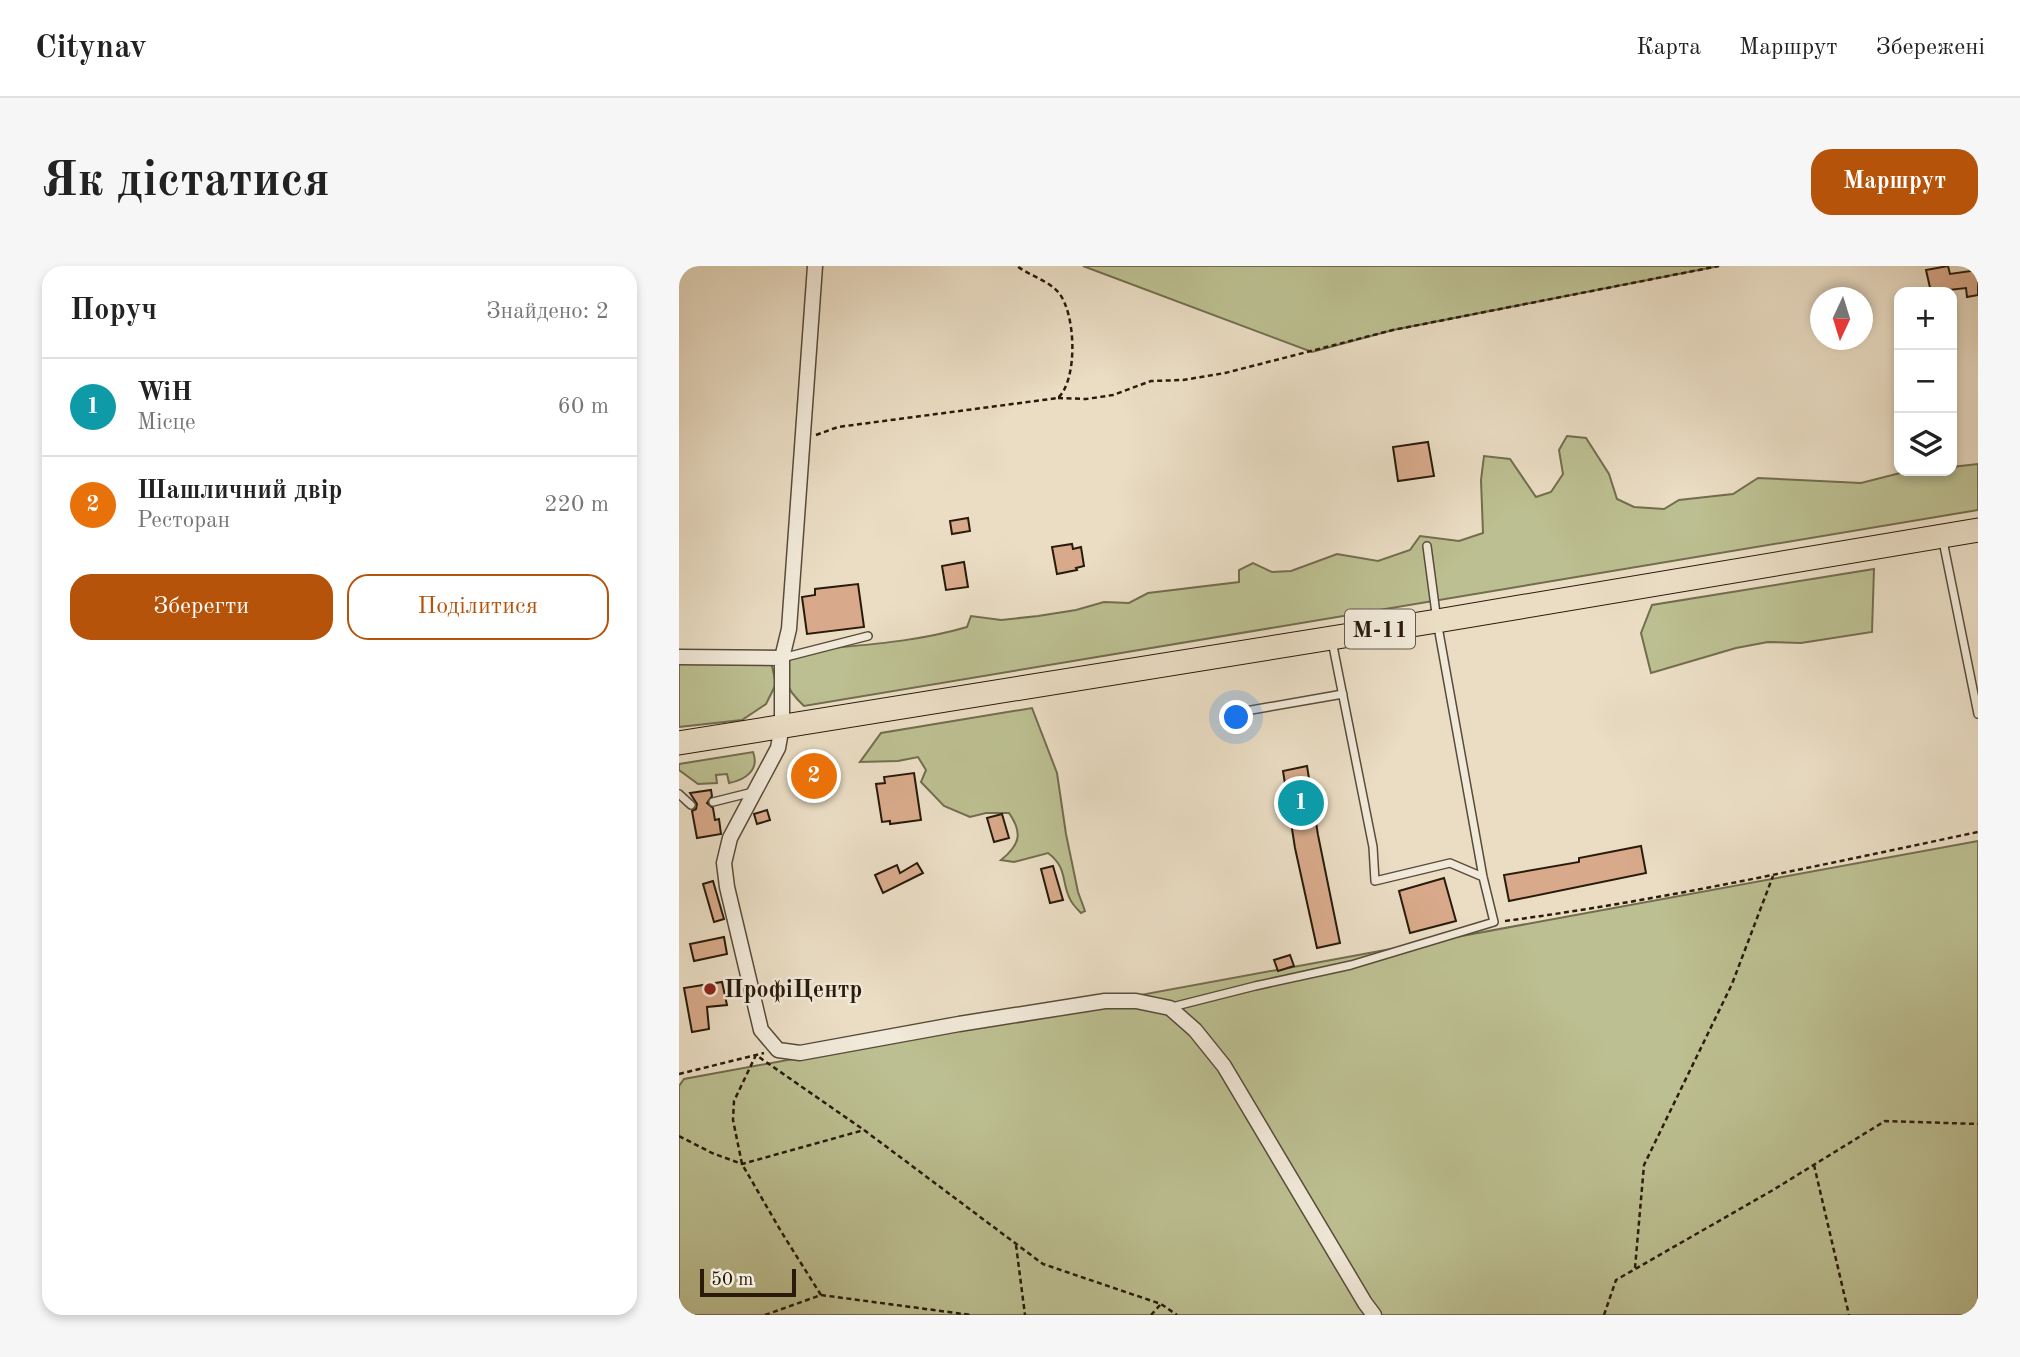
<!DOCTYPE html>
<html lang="uk">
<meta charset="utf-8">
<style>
:root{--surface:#fff;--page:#f6f6f6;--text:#222;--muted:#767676;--line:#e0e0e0;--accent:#b45309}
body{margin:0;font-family:"Old Standard TT",serif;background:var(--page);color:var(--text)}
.controls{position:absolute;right:21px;top:21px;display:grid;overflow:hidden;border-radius:14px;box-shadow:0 4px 10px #0003}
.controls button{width:63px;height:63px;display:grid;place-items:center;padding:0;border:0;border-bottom:2px solid var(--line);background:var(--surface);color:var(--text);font:35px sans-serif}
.compass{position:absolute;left:1131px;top:21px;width:63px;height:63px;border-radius:50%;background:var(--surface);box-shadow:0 4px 10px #0003;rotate:184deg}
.scale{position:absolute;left:21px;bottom:18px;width:96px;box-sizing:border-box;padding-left:7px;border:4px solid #291b0c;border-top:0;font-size:19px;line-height:24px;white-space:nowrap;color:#291b0c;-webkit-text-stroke:5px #f1e9d9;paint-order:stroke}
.you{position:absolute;left:558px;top:452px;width:24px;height:24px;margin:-18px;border:5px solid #fff;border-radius:50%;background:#1a73e8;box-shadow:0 0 0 10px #1a73e833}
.badge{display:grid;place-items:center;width:46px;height:46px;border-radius:50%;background:var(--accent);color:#fff;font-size:23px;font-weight:700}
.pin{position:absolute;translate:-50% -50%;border:4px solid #fff;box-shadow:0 2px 7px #0006}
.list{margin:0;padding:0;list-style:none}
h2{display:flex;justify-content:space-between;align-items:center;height:91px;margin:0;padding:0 28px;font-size:30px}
h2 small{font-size:23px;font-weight:400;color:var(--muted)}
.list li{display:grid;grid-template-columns:46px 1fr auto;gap:21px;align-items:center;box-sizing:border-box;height:98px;padding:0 28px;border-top:2px solid var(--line)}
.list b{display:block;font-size:26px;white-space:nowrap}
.list p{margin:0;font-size:23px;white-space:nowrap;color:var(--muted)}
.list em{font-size:23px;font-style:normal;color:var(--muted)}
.actions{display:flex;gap:14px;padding:21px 28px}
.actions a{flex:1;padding:16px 0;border:2px solid var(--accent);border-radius:21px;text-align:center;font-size:24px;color:var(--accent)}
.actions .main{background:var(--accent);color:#fff}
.icon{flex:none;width:38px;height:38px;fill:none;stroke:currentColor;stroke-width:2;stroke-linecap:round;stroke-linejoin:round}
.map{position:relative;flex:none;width:1299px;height:1049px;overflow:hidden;border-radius:21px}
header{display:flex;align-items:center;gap:42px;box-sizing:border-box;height:98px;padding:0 35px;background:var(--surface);border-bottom:2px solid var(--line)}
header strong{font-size:33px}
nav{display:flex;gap:38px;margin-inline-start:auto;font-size:24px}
.intro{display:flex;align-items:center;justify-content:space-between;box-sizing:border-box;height:168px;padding:0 42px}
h1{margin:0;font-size:49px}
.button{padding:18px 32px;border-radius:21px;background:var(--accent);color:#fff;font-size:24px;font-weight:700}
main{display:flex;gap:42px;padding:0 42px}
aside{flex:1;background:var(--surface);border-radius:21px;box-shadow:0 4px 10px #0003}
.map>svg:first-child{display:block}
</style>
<header>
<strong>Citynav</strong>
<nav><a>Карта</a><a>Маршрут</a><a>Збережені</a></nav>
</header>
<div class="intro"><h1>Як дістатися</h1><a class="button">Маршрут</a></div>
<main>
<aside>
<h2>Поруч<small>Знайдено: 2</small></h2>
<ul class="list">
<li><span class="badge" style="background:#0f9aa8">1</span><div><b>WiH</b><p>Місце</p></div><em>60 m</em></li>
<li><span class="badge" style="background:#e8710a">2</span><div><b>Шашличний двір</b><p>Ресторан</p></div><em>220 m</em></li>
</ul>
<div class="actions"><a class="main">Зберегти</a><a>Поділитися</a></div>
</aside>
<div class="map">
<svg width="1299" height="1049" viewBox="0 0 1299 1049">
<rect width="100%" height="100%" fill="#eaddc4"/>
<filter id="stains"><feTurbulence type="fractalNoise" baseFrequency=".00286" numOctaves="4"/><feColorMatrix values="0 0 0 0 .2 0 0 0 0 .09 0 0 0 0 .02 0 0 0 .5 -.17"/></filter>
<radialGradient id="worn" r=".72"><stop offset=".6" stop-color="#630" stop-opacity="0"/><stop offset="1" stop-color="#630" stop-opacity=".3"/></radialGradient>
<path fill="#bcbf91" stroke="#726d4e" stroke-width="2" d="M 404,0 L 1040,0 L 714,64 L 633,86 Z
M 888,170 L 907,172 L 930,208 L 938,233 L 955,241 L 985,243 L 1000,234 L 1054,228 L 1079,212 L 1182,217 L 1229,205 L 1273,205 L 1273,201 L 1299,198 L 1299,244 L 125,440 C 107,423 98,408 114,386 C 174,379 230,378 288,361 L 292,350 L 322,354 L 359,350 L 397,344 L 425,336 L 450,337 L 469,327 L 560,316 L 560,304 L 574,297 L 593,306 L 612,305 L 658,288 L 699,295 L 731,284 L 741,270 L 780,275 L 804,267 L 802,214 L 805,190 L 831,193 L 857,231 L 872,226 L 884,208 L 880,184 Z
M 1195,303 L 1193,366 L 1122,377 L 1089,376 L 1057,382 L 972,407 L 962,367 L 973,339 Z
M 84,388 L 93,400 L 97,418 L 87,438 L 63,454 L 0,461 L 0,394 Z
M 353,442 L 378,507 L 387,568 L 399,626 L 406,645 L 402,647 C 398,643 393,638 391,633 C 382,616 389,602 369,587 L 335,596 L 322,594 C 341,579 344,567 330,547 L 307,547 L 291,551 L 265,540 L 242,516 L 247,504 L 239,491 L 219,495 L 181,496 L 202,467 Z
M 74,486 C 81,504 66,514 50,517 L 48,508 L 37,509 L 38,517 L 19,518 L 0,504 L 0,498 Z
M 1299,575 L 1299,1049 L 0,1049 L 0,820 L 5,813 Z"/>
<path fill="#d8aa8b" stroke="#291b0c" stroke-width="2" d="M 1269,0 L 1271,8 L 1299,4 L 1299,29 L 1288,31 L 1287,22 L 1252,26 L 1247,4 Z
M 749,176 L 755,210 L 719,215 L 714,181 Z
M 289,252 L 291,265 L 273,268 L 271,255 Z
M 393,278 L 394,283 L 402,281 L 405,300 L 397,302 L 398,304 L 378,308 L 373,281 Z
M 285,296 L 289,321 L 267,324 L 263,300 Z
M 179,318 L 185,361 L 128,368 L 123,331 L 136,329 L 136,323 Z
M 628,500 L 639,569 L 661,677 L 638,682 L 616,582 L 604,505 Z
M 235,507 L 242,554 L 211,558 L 211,555 L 203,556 L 197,518 L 206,517 L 205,511 Z
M 32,524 L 33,530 L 28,537 L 34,542 L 36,554 L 40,553 L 42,568 L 18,572 L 13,545 L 17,543 L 18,538 L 11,527 Z
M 88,544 L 91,554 L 78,558 L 75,548 Z
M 323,548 L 330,572 L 315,576 L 308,552 Z
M 962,580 L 967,607 L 830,635 L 825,609 L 900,596 L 900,592 Z
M 238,597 L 244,607 L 204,627 L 196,609 L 218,599 L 221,607 Z
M 374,600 L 384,634 L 371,637 L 362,603 Z
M 765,612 L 777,655 L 731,667 L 720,625 Z
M 34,615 L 45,653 L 35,656 L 24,618 Z
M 45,671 L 48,688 L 15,695 L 11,678 Z
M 611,689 L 615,700 L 599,705 L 595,694 Z
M 43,716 L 48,739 L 28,741 L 30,763 L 13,766 L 5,722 Z"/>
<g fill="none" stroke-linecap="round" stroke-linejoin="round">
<defs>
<path id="service" d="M 1264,275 L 1299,448
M 653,375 L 694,581 L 696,615 L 771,597 L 804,611
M 103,392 L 189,370
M 561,446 L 664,428
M 0,528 L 12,539
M 34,536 L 74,526
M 493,741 L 576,720 L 672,699 L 815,656 L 804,611 L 758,355 L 748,280"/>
<path id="minor" d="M 136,0 L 110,363 L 103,392 L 103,460 L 99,482 L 51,572 L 45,597 L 48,621 L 82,764 L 99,784 L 121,787 L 280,758 L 426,735 L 457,735 L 491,742 L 516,764 L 545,800 L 686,1037 L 695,1049
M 0,391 L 103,392"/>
<path id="trunk" d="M 0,477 L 758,355 L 1299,264"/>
</defs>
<use href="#service" stroke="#594c3a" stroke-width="10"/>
<use href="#minor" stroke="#594c3a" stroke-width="17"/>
<use href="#trunk" stroke="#291b0c" stroke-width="25"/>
<path stroke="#291b0c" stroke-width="2.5" stroke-dasharray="5 3.5" stroke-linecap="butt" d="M 379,132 L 407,133 L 434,129 L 472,115 L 504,114 L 546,107 L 714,64 L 1040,0
M 137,169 L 159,161 L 379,132 C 399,113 397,49 380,27 C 369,14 351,10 338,0
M 826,655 C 985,634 1142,599 1299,566
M 0,808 L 85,787
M 0,870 L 33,887 L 63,898 L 185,864
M 1135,899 L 1170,1049
M 337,979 L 346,1049
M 956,1002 L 965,899 L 1053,718 L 1094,610
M 142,1029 L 103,967 L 63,898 L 54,854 L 55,835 L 77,789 L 185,864 L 364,998 L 482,1038 L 498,1049
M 86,1049 L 142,1029 L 292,1049
M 472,1049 L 482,1038
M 925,1049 L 937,1014 L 1094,924 L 1206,855 L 1299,858"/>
<use href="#service" stroke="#f1e9d9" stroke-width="7"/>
<use href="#minor" stroke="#f1e9d9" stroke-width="14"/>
<use href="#trunk" stroke="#eaddc4" stroke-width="23"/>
</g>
<circle fill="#8f2418" stroke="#f1e9d9" stroke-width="2.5" cx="31" cy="723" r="7"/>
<g text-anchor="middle" stroke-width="5" stroke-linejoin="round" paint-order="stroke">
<rect fill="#f1e9d9" stroke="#65594a" stroke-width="2" x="666" y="343.5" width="70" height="39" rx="5"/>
<g font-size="23" font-weight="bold" fill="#291b0c">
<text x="701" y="371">М-11</text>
</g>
<g font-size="24" font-weight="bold" fill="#291b0c" stroke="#f1e9d9" text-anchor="start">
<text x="45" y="731">ПрофіЦентр</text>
</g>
</g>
<rect width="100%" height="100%" filter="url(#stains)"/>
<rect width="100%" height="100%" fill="url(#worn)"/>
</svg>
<div class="controls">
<button>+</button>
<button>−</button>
<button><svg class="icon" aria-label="layers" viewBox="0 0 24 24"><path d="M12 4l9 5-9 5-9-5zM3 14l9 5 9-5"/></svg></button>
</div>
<svg class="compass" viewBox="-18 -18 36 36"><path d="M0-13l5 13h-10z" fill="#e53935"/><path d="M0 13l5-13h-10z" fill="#767676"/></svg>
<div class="scale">50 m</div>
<div class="you"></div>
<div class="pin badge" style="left:622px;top:537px;background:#0f9aa8">1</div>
<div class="pin badge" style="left:135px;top:510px;background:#e8710a">2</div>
</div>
</main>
